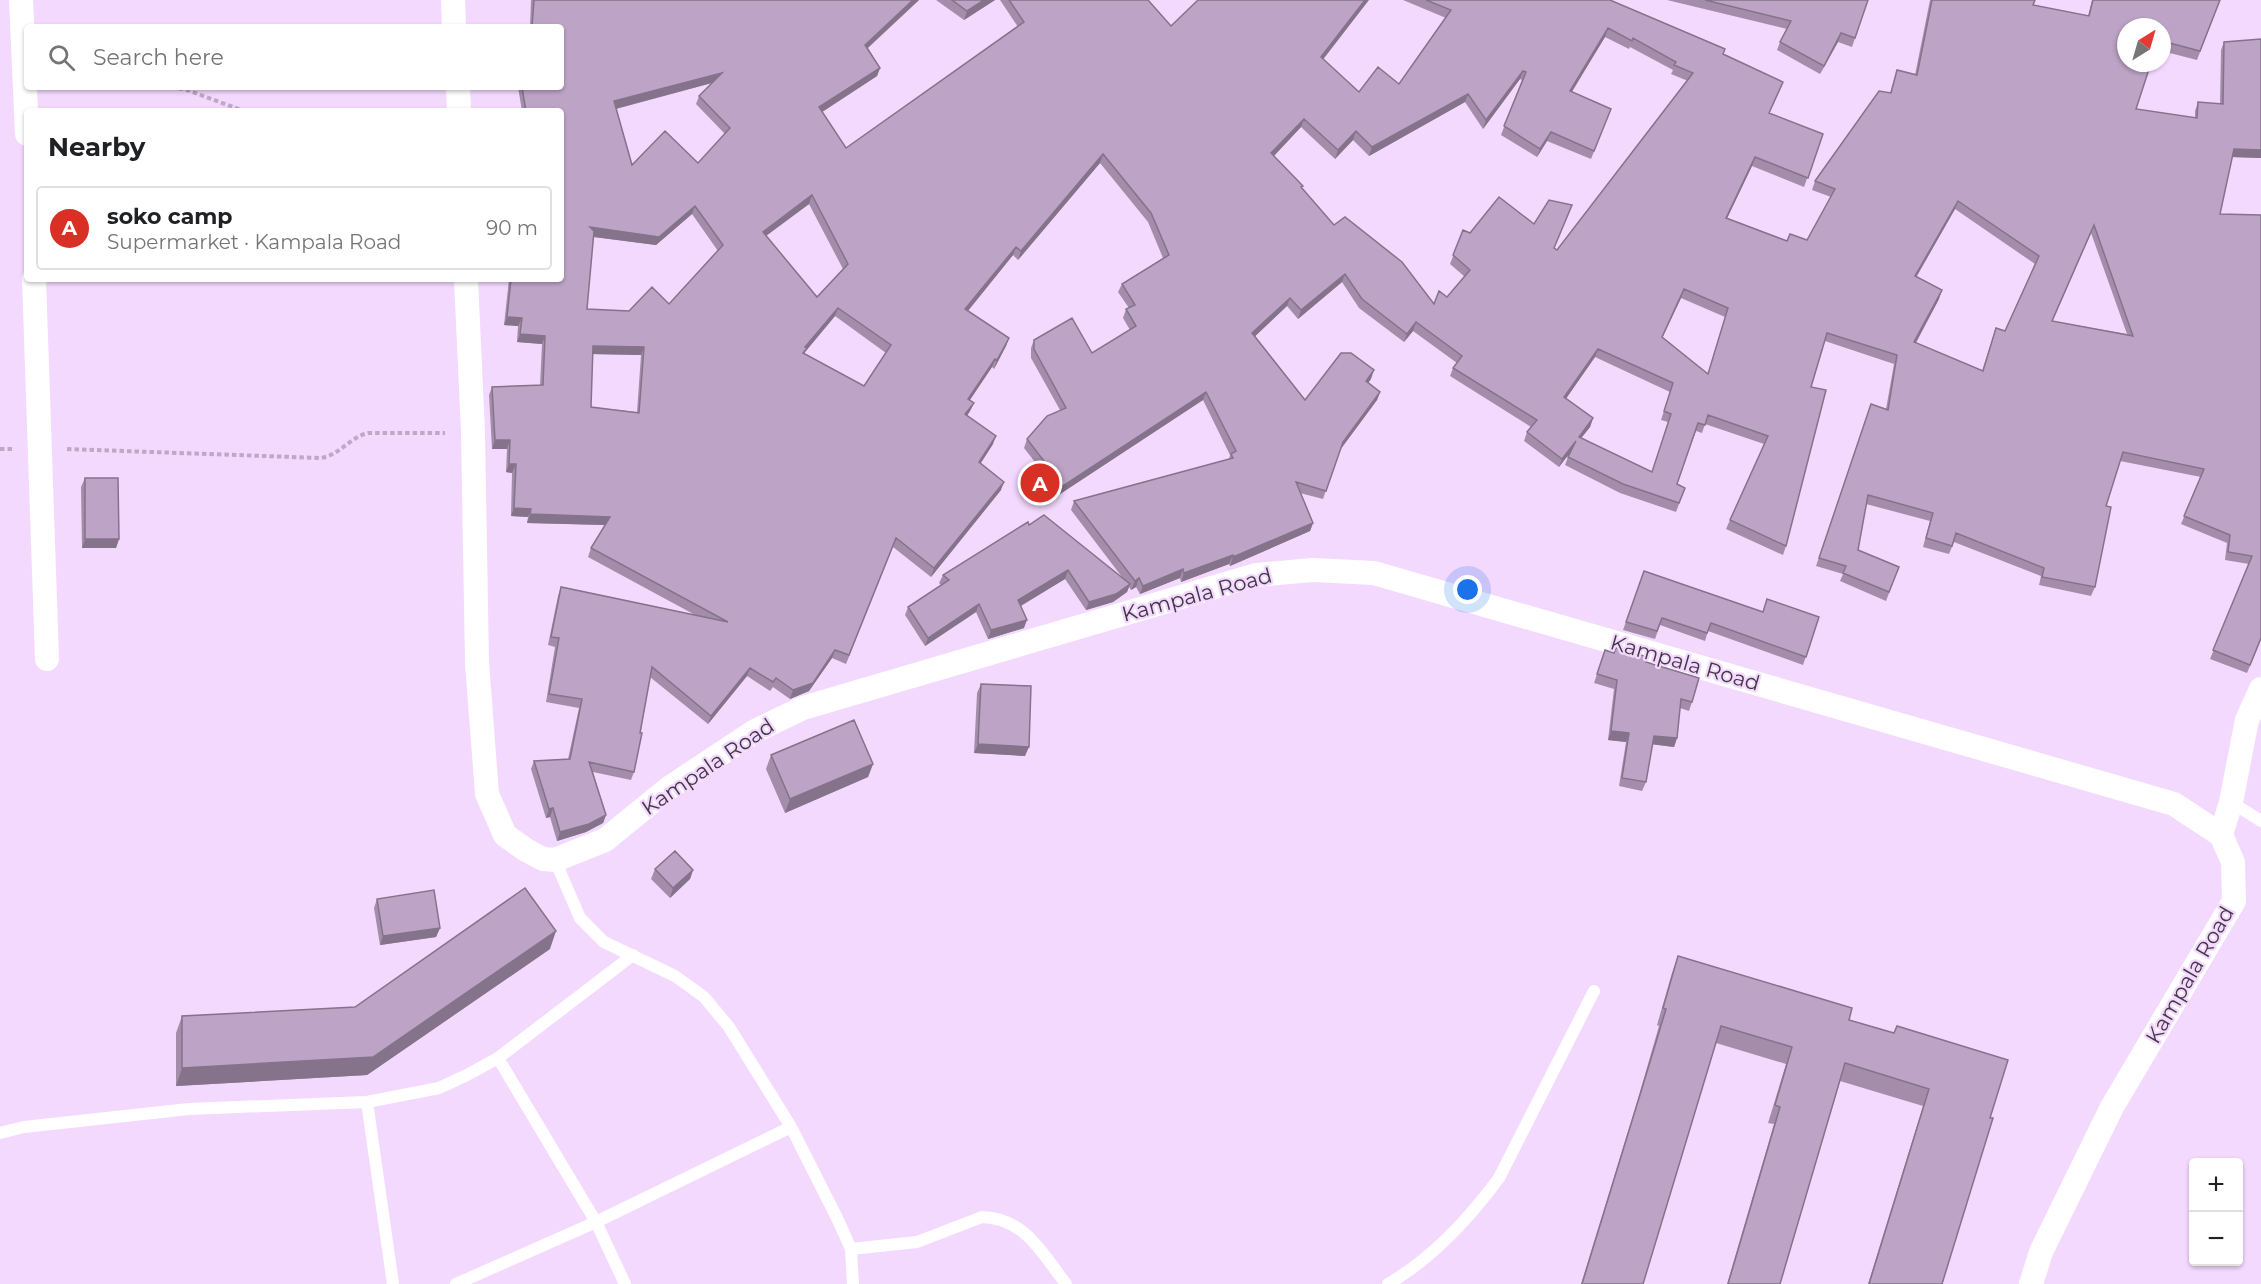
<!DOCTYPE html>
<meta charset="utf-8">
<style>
:root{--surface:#fff;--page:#f2f2f2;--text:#202124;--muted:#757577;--line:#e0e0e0;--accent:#d93025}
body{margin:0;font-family:Montserrat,sans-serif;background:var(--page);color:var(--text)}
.controls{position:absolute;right:18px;bottom:18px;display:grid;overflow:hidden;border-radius:6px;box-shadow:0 2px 4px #0004}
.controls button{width:54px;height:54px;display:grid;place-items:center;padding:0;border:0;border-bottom:2px solid var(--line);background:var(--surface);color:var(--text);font:30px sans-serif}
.compass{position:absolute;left:2117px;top:18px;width:54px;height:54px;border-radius:50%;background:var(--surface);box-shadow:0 2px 4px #0004;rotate:37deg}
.you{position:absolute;left:1468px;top:590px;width:21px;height:21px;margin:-15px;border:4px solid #fff;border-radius:50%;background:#1a73e8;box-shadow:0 0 0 9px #1a73e833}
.badge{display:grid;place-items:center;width:39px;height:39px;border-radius:50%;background:var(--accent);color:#fff;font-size:20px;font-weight:700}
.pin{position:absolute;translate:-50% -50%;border:3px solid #fff;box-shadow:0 2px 6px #0006}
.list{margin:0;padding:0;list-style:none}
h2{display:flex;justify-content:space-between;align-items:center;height:78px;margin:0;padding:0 24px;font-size:26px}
h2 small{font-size:20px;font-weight:400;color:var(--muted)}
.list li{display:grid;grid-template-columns:39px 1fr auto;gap:18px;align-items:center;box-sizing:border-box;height:84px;margin:0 12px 12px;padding:0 12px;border:2px solid var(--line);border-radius:6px}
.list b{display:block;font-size:22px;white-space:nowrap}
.list p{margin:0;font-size:20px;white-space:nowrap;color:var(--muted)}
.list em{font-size:20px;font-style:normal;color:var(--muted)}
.icon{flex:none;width:33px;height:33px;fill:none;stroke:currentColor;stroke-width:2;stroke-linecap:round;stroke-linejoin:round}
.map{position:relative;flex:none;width:2261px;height:1284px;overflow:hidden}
.search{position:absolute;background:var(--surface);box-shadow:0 2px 4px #0004;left:24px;top:24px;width:540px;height:66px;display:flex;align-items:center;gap:15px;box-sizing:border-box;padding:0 21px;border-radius:6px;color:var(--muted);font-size:22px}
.panel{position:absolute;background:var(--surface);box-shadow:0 2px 4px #0004;left:24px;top:108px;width:540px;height:174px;border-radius:6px}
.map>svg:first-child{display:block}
</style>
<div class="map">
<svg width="2261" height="1284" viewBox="0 0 2261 1284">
<rect width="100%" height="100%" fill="#f4d9fe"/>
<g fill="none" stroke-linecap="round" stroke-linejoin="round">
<path stroke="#bea8c6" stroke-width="4" stroke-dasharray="4.5 3" stroke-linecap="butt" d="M 171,87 L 187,90 L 244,111
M 0,449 L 14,449
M 67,449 L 321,458 C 340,455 350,437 368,433 L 445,433"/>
<path stroke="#fff" stroke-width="12" d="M 2231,802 L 2261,821
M 555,860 L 580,918 L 604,942 L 675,976 L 704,997 L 729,1027 L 791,1127 L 837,1218 L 851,1249 L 853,1284
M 498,1058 L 596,1222 L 625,1284
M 367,1102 L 393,1284
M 0,1133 L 24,1127 L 189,1109 L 367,1102 L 439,1088 L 467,1075 L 498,1058 L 633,955
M 851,1249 L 917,1242 L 982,1217 C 1025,1218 1042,1253 1066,1284
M 456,1284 L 596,1222 L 791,1127
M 1388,1284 C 1433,1258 1468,1220 1499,1178 L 1594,991"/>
<path stroke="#fff" stroke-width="24" d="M 21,0 L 27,134
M 453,0 L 454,27
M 458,87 L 459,111
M 34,279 L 47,659
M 466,279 L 473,432 L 477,663 L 487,794 L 505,835 L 526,850 L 543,859 L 555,860 L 605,840 L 669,788 L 755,731 L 803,708 L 1256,575 L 1313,570 L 1374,573 L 2174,804 L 2221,835 L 2233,862 L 2234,901 L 2112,1107 L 2041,1252 L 2031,1284
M 2221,835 L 2231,802 L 2247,720 L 2261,689"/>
</g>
<path fill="#a38daa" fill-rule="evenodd" d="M 531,0 L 919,0 L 868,48 L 880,68 L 877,76 L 822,112 L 846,148 L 1018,27 L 1000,0 L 1148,0 L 1171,26 L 1323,59 L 1359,92 L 1399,84 L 1446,18 L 1403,0 L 1610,0 L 1723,54 L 1780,90 L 1769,113 L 1823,134 L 1804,187 L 1752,166 L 1727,218 L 1787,241 L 1807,240 L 1831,197 L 1812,190 L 1815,181 L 1890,93 L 1897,70 L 1915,75 L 1930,0 L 2035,0 L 2033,5 L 2088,16 L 2092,0 L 2220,0 L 2197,60 L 2162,51 L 2162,27 L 2136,109 L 2195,118 L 2195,111 L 2198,102 L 2220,104 L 2221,50 L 2224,42 L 2261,39 L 2261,158 L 2232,157 L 2220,214 L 2261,640 L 2247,673 L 2210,659 L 2249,564 L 2225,560 L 2227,543 L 2181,524 L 2201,477 L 2120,461 L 2106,506 L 2095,587 L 2091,596 L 2039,585 L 2041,576 L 1954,542 L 1949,554 L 1923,547 L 1930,521 L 1866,504 L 1858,550 L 1899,567 L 1886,601 L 1840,581 L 1843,574 L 1816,566 L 1871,404 L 1886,409 L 1894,364 L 1825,341 L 1811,387 L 1786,546 L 1783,555 L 1726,529 L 1764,444 L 1705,424 L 1702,433 L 1696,431 L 1677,484 L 1685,488 L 1676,512 L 1620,493 L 1565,465 L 1569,454 L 1559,467 L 1524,441 L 1527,432 L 1531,427 L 1450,376 L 1453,368 L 1457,363 L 1413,331 L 1404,342 L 1359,308 L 1342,282 L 1298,319 L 1287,306 L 1255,336 L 1305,400 L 1371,379 L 1368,383 L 1380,392 L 1377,400 L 1340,450 L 1323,499 L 1300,493 L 1313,523 L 1310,531 L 1230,566 L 1229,564 L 1181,582 L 1180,578 L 1140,594 L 1136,587 L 1131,590 L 1129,587 L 1127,592 L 1113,602 L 1086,610 L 1065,579 L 1021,606 L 1024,628 L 988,639 L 976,612 L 925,646 L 905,615 L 908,607 L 941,585 L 939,583 L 943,575 L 1029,525 L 1122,577 L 1071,510 L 1074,501 L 1229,459 L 1230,455 L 1203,400 L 1060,494 L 1024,448 L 1027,439 L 1060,410 L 1031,358 L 1031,348 L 1034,340 L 1092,353 L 1130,330 L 1123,318 L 1126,309 L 1129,308 L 1118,292 L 1122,284 L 1163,258 L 1148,222 L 1100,163 L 1018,260 L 1013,255 L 968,311 L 1009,338 L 1006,346 L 994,369 L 992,367 L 970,400 L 974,403 L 970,411 L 967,416 L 993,444 L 981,463 L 1001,490 L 931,577 L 893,547 L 846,664 L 832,658 L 809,691 L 790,699 L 773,687 L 770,691 L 747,676 L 708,724 L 650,677 L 634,772 L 631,780 L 593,772 L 606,815 L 603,823 L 586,832 L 557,841 L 550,817 L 546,818 L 531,769 L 534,761 L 568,759 L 579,708 L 546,702 L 555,647 L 548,645 L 558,596 L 561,587 L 697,616 L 588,557 L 591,548 L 605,525 L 527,523 L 528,517 L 511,516 L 512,473 L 506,472 L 507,449 L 492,449 L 489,395 L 492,387 L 540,385 L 542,344 L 517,342 L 518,326 L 504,325 L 509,279 L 561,279 L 561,111 L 522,111 L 518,87 L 561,87 L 561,27 L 530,27 ZM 1605,37 L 1629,49 L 1630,47 L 1673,70 L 1671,74 L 1688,81 L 1557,250 L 1555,248 L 1470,233 L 1463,230 L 1450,264 L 1465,277 L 1447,297 L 1434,304 L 1334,225 L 1274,156 L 1301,127 L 1335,159 L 1353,140 L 1369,156 L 1465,102 L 1483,129 L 1520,79 L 1522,80 L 1501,135 L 1537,157 L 1547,141 L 1591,159 L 1611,109 L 1571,92 ZM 712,83 L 699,96 L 696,104 L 725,134 L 698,163 L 632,165 L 616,109 ZM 809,204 L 843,269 L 817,297 L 766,236 ZM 1955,209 L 2035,264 L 2005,331 L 1996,328 L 1982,371 L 1916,343 L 1939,299 L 1917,276 ZM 692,214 L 718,251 L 669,304 L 629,311 L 587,309 L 593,237 L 656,245 ZM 2091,233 L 2127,334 L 2052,321 ZM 1681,298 L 1725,317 L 1708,374 L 1662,337 ZM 835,316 L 886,353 L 864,386 L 805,354 L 805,352 ZM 592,354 L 641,355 L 637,412 L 591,407 ZM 1595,357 L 1670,392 L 1661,420 L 1668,422 L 1652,472 L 1581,438 L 1590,427 L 1593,418 L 1566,398 Z
M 936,0 L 995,0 L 964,20 Z
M 1667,0 L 1868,0 L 1852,47 L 1838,42 L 1820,74 L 1777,50 L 1780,42 L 1787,29 Z
M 85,478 L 119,539 L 116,548 L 82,548 L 81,487 Z
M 1644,571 L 1763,612 L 1819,617 L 1803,665 L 1708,631 L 1705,641 L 1660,625 L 1655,639 L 1623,630 Z
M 1605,650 L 1646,662 L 1692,702 L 1689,711 L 1680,708 L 1677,738 L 1674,747 L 1652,744 L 1646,782 L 1642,791 L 1619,786 L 1626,742 L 1608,740 L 1614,689 L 1594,683 Z
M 981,684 L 1025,756 L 974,753 L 977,693 Z
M 771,755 L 873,764 L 868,777 L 785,813 L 766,769 Z
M 655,869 L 693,870 L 690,879 L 670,898 L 651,879 Z
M 377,899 L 440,928 L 436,937 L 380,945 L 374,908 Z
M 550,949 L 367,1075 L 176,1086 L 176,1033 L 182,1016 L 355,1007 Z
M 1678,956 L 1849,1020 L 1990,1118 L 1942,1284 L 1868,1284 L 1923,1106 L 1840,1081 L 1780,1284 L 1727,1284 L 1774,1124 L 1768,1123 L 1786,1064 L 1716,1043 L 1643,1284 L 1581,1284 L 1637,1102 L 1659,1026 L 1657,1025 L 1672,973 Z"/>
<path fill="#84738b" d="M 913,0 L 919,0 L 862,53 L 865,45 Z
M 984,0 L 995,0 L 964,20 L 967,11 Z
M 1365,0 L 1369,0 L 1318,66 L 1321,57 Z
M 1608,28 L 1605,37 L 1567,100 L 1570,91 Z
M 1841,33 L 1838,42 L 1820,74 L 1824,66 Z
M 880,68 L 877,76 L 816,116 L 819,107 Z
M 1523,71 L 1520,79 L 1483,129 L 1486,120 Z
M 722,73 L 719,81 L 611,110 L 614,101 Z
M 1468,94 L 1465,102 L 1369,156 L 1372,147 Z
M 1304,119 L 1301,127 L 1268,162 L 1271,153 Z
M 1356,131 L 1353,140 L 1335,159 L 1338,150 Z
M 1551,132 L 1547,141 L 1537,157 L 1540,149 Z
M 2234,149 L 2261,150 L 2261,158 L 2231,157 Z
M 1103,154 L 1100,163 L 1018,260 L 1021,251 Z
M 1755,157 L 1752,166 L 1723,227 L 1726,218 Z
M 812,195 L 809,204 L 759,241 L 763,232 Z
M 1958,201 L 1955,209 L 1912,284 L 1915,276 Z
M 695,206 L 692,214 L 656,245 L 587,236 L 590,227 Z
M 2094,225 L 2091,233 L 2049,329 L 2052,321 Z
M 1016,247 L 1013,255 L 962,318 L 965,309 Z
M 1345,274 L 1342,282 L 1298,319 L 1301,310 Z
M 1684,289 L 1681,298 L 1659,345 L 1662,337 Z
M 1942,290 L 1939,299 L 1911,351 L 1914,342 Z
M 1290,298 L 1287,306 L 1249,342 L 1252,333 Z
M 838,308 L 835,316 L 805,352 L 804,357 L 800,362 L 805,347 Z
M 507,317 L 522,318 L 518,326 L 504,325 Z
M 1416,322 L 1413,331 L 1404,342 L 1407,334 Z
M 520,334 L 545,336 L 542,344 L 517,342 Z
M 1009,338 L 1006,346 L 994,369 L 997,360 Z
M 593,346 L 644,347 L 641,355 L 589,354 Z
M 1598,349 L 1595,357 L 1561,406 L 1564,397 Z
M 995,359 L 992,367 L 965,407 L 968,399 Z
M 1374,370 L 1371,379 L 1363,390 L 1366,381 Z
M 1206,392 L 1203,400 L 1060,494 L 1063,486 Z
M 1380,392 L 1377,400 L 1340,450 L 1343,442 Z
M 974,403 L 970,411 L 962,423 L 965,414 Z
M 1593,418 L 1590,427 L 1575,446 L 1579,437 Z
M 996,436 L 993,444 L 976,470 L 979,462 Z
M 495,440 L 510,440 L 507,449 L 492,449 Z
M 1576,441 L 1572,450 L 1559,467 L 1562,459 Z
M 509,464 L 516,464 L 512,473 L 506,472 Z
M 1004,482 L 1001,490 L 931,577 L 934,568 Z
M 514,508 L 531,509 L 528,517 L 511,516 Z
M 530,514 L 610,517 L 607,525 L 527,523 Z
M 1313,523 L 1310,531 L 1230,566 L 1233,557 Z
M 85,539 L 119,539 L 116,548 L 82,548 Z
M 1233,555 L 1229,564 L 1181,582 L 1184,573 Z
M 1183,569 L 1180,578 L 1140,594 L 1143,586 Z
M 1068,570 L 1065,579 L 1015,609 L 1018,600 Z
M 1139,578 L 1136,587 L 1131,590 L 1135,581 Z
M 1130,584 L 1127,592 L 1113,602 L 1086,610 L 1089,602 Z
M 979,604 L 976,612 L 925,646 L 928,638 Z
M 1027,620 L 1024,628 L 988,639 L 991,630 Z
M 835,650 L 832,658 L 809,691 L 790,699 L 793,690 Z
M 750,668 L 747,676 L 708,724 L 711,716 Z
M 1611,731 L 1629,733 L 1626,742 L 1608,740 Z
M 1654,736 L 1677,738 L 1674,747 L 1650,744 Z
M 978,744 L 1029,747 L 1025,756 L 974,753 Z
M 873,764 L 868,777 L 785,813 L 790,799 Z
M 553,808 L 550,817 L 546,818 L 549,809 Z
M 606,815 L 603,823 L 586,832 L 557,841 L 560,832 Z
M 693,870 L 690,879 L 670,898 L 673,888 Z
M 440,928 L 436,937 L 380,945 L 383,936 Z
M 556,931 L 550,949 L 367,1075 L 176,1086 L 182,1068 L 373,1057 Z"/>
<path fill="#bda4c6" stroke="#84738b" stroke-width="1.5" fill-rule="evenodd" d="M 534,0 L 913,0 L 865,45 L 880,68 L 819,107 L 846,148 L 1024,22 L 1009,0 L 1148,0 L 1171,26 L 1198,0 L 1365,0 L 1321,57 L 1359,92 L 1378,67 L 1399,84 L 1451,10 L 1426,0 L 1610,0 L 1725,49 L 1723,54 L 1783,82 L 1769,113 L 1823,134 L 1808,178 L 1755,157 L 1726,218 L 1787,241 L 1790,234 L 1807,240 L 1835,189 L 1815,181 L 1879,91 L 1891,93 L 1897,70 L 1917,75 L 1932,0 L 2035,0 L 2033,5 L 2089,16 L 2093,0 L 2220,0 L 2200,51 L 2162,41 L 2162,27 L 2126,27 L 2126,63 L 2151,63 L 2136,109 L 2197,118 L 2198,102 L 2223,104 L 2224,42 L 2261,39 L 2261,150 L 2234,149 L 2220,214 L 2261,215 L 2261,638 L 2250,665 L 2213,650 L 2252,556 L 2228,552 L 2230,535 L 2184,516 L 2204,469 L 2123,452 L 2106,506 L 2111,507 L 2095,587 L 2042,577 L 2044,568 L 1956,533 L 1952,546 L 1926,538 L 1933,513 L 1868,495 L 1858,550 L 1899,567 L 1889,592 L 1843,573 L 1846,566 L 1819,558 L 1871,404 L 1888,410 L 1897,355 L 1827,333 L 1811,387 L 1826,390 L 1786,546 L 1730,520 L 1768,436 L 1708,415 L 1705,425 L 1698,423 L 1677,484 L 1685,488 L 1679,503 L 1623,484 L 1568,457 L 1576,441 L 1562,459 L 1527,432 L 1537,420 L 1453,368 L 1462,356 L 1416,322 L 1407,334 L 1362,299 L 1345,274 L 1301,310 L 1290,298 L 1252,333 L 1305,400 L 1341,353 L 1351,353 L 1374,370 L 1366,381 L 1380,392 L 1343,442 L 1326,491 L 1296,482 L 1313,523 L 1233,557 L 1233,555 L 1184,573 L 1183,569 L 1143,586 L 1139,578 L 1135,581 L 1074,501 L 1233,458 L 1231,454 L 1236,451 L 1206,392 L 1063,486 L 1027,439 L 1047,416 L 1066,408 L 1034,349 L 1034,340 L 1072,318 L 1092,353 L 1136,326 L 1126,309 L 1135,305 L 1122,284 L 1169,255 L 1151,213 L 1103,154 L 1021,251 L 1016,247 L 965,309 L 1009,338 L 997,360 L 995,359 L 968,399 L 974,403 L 965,414 L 996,436 L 979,462 L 1004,482 L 934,568 L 896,538 L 849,655 L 835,650 L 813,683 L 793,690 L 776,678 L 773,682 L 750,668 L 711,716 L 652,667 L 640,733 L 642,733 L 634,772 L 589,762 L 606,815 L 589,824 L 560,832 L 553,808 L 549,809 L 534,761 L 570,759 L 582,699 L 549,694 L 559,638 L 551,637 L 561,587 L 728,622 L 591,548 L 610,517 L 530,514 L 531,509 L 514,508 L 516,464 L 509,464 L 510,440 L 495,440 L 492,387 L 543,385 L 545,336 L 520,334 L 522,318 L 507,317 L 511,279 L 561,279 L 561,111 L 526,111 L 522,87 L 561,87 L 561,27 L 532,27 ZM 1608,28 L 1632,41 L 1633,38 L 1676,62 L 1674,65 L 1693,73 L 1557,250 L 1554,248 L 1572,205 L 1549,200 L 1534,224 L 1499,197 L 1470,233 L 1463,230 L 1453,255 L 1470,270 L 1447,297 L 1439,291 L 1434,304 L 1402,262 L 1345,217 L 1334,225 L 1301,187 L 1303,186 L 1271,153 L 1304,119 L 1338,150 L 1356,131 L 1372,147 L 1468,94 L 1486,120 L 1523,71 L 1526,72 L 1504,126 L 1540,149 L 1551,132 L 1594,151 L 1611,109 L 1570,91 ZM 722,73 L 699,96 L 730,128 L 698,163 L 665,131 L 632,165 L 614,101 ZM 812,195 L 848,264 L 817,297 L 763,232 ZM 1958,201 L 2039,256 L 2005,331 L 1996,328 L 1983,371 L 1914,342 L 1942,290 L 1915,276 ZM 695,206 L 723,245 L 669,304 L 652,287 L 629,311 L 587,309 L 594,231 L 590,227 L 659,237 ZM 2094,225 L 2133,336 L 2052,321 ZM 1684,289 L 1728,308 L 1708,374 L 1662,337 ZM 838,308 L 891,345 L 864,386 L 803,353 L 807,348 L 805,347 ZM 593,346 L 644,347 L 639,413 L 591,407 ZM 1598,349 L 1673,383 L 1664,411 L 1671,414 L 1652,472 L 1579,437 L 1593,418 L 1564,397 Z
M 952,0 L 984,0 L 967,11 Z
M 1705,0 L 1868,0 L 1855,38 L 1841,33 L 1824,66 L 1780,42 L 1791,21 Z
M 85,478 L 118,478 L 119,539 L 85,539 Z
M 1044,515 L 1130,584 L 1116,594 L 1089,602 L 1068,570 L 1018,600 L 1027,620 L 991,630 L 979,604 L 928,638 L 908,607 L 949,580 L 943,575 L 1028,522 L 1029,525 Z
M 1644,571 L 1763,612 L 1767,599 L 1819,617 L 1806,657 L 1711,623 L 1707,633 L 1662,618 L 1657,631 L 1626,622 Z
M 1616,648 L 1648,657 L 1646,662 L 1699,678 L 1692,702 L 1681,699 L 1677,738 L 1654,736 L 1646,782 L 1622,778 L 1629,733 L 1611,731 L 1617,680 L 1597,674 L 1605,650 L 1614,653 Z
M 981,684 L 1031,686 L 1029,747 L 978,744 Z
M 854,720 L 873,764 L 790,799 L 771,755 Z
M 675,851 L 693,870 L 673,888 L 655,869 Z
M 525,888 L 556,931 L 373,1057 L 182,1068 L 182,1016 L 355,1007 Z
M 434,890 L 440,928 L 383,936 L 377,899 Z
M 1678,956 L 1852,1008 L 1849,1020 L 1894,1033 L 1897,1026 L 2008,1060 L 1990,1118 L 1993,1118 L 1942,1284 L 1869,1284 L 1929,1089 L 1845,1063 L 1780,1284 L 1728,1284 L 1780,1107 L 1775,1105 L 1792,1047 L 1721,1026 L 1643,1284 L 1582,1284 L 1643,1085 L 1666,1009 L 1663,1008 Z"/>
<g text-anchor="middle" stroke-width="4.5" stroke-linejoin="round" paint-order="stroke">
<g font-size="21" fill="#423746" stroke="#f4d9fe">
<text transform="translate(1197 595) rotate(-15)" y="7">Kampala Road</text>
<text transform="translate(1685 663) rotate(16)" y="7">Kampala Road</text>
<text transform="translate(708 767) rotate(-34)" y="7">Kampala Road</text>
<text transform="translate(2190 975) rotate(-60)" y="7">Kampala Road</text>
</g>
</g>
</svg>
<div class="controls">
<button>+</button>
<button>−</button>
</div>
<svg class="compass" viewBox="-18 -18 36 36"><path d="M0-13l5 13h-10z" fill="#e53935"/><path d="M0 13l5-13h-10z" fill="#757577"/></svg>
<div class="you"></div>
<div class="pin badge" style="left:1040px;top:483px">A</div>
<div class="search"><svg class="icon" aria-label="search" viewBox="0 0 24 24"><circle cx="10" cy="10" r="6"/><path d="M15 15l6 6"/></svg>Search here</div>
<section class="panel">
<h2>Nearby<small></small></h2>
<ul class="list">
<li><span class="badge">A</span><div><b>soko camp</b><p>Supermarket · Kampala Road</p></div><em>90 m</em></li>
</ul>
</section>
</div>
